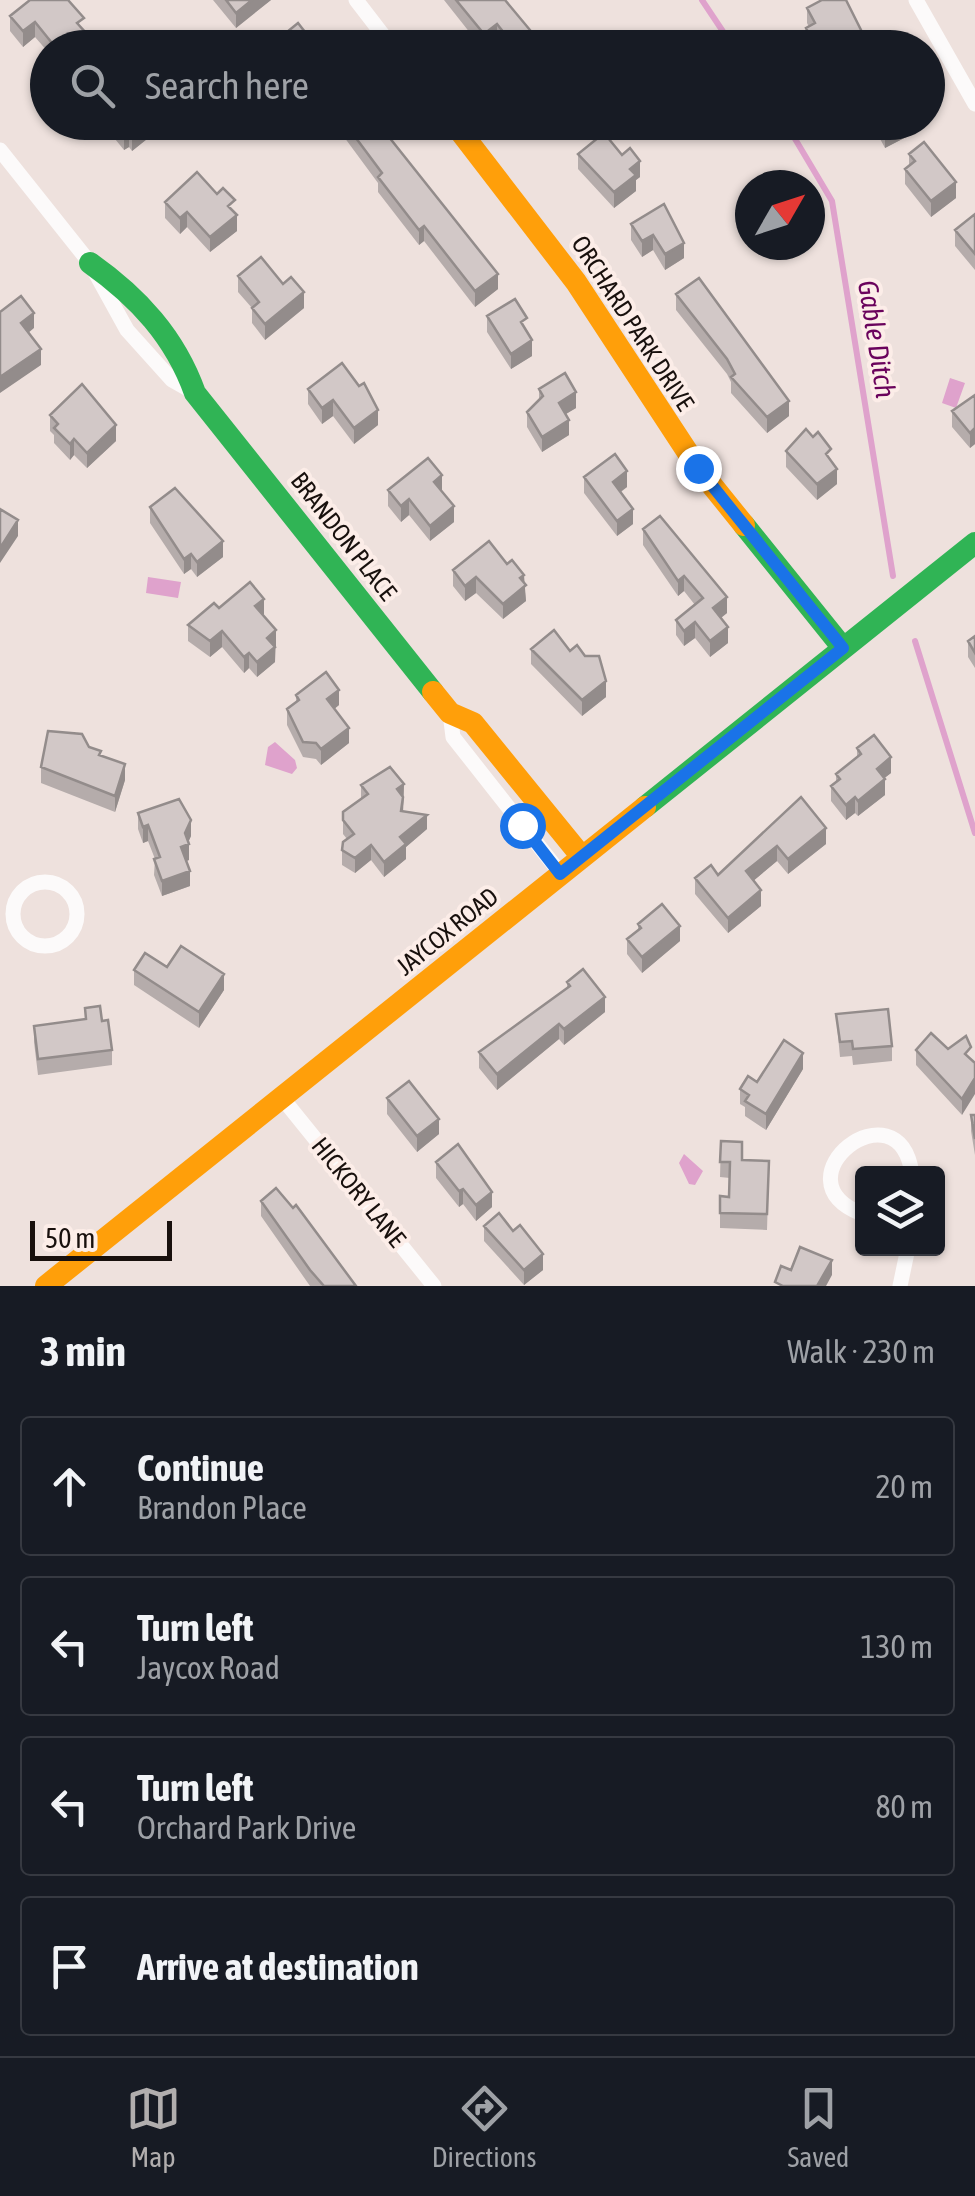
<!DOCTYPE html>
<meta charset="utf-8">
<style>
:root{--surface:#171b24;--page:#20242c;--text:#f1f3f6;--muted:#9ea1a6;--line:#363941;--accent:#b1aeae}
body{margin:0;font-family:"Asap Condensed",sans-serif;background:var(--page);color:var(--text)}
.controls{position:absolute;right:30px;bottom:30px;display:grid;overflow:hidden;border-radius:10px;box-shadow:0 2px 8px #0004}
.controls button{width:90px;height:90px;display:grid;place-items:center;padding:0;border:0;border-bottom:2px solid var(--line);background:var(--surface);color:var(--text);font:50px sans-serif}
.compass{position:absolute;left:735px;top:170px;width:90px;height:90px;border-radius:50%;background:var(--surface);box-shadow:0 2px 8px #0004;rotate:51deg}
.scale{position:absolute;left:30px;bottom:25px;width:142px;box-sizing:border-box;padding-left:10px;border:5px solid #18100d;border-top:0;font-size:28px;line-height:35px;white-space:nowrap;color:#18100d;-webkit-text-stroke:8px #fcede8;paint-order:stroke}
.stop{position:absolute;width:30px;height:30px;margin:-22px;border:8px solid #1a73e8;border-radius:50%;background:#fff}
.stop.end{background:#1a73e8;border-color:#fff;box-shadow:0 2px 10px #0008}
.list{margin:0;padding:0;list-style:none}
h2{display:flex;justify-content:space-between;align-items:center;height:130px;margin:0;padding:0 40px;font-size:42px}
h2 small{font-size:32px;font-weight:400;color:var(--muted)}
.list li{display:grid;grid-template-columns:65px 1fr auto;gap:30px;align-items:center;box-sizing:border-box;height:140px;margin:0 20px 20px;padding:0 20px;border:2px solid var(--line);border-radius:10px}
.list b{display:block;font-size:38px;white-space:nowrap}
.list p{margin:0;font-size:32px;white-space:nowrap;color:var(--muted)}
.list em{font-size:32px;font-style:normal;color:var(--muted)}
.icon{flex:none;width:55px;height:55px;fill:none;stroke:currentColor;stroke-width:2;stroke-linecap:round;stroke-linejoin:round}
.map{position:relative;flex:none;width:975px;height:1286px;overflow:hidden}
.search{position:absolute;background:var(--surface);box-shadow:0 2px 8px #0004;left:30px;right:30px;top:30px;height:110px;display:flex;align-items:center;gap:25px;box-sizing:border-box;padding:0 35px;border-radius:55px;color:var(--muted);font-size:38px}
.sheet{height:770px;background:var(--surface)}
nav{display:flex;justify-content:space-around;align-items:center;box-sizing:border-box;height:140px;border-top:2px solid var(--line);background:var(--surface);font-size:28px;color:var(--muted)}
nav a{display:grid;justify-items:center;gap:5px}
nav .on{color:var(--accent)}
.map>svg:first-child{display:block}
</style>
<div class="map">
<svg width="975" height="1286" viewBox="0 0 975 1286">
<rect width="100%" height="100%" fill="#eee1dd"/>
<path fill="#dfa2cc" d="M 950,378 L 965,383 L 956,408 L 942,403 Z
M 148,577 L 181,582 L 178,598 L 146,593 Z
M 275,742 L 295,760 L 297,768 L 292,774 L 265,765 L 268,747 Z
M 684,1154 L 703,1171 L 695,1185 L 689,1184 L 679,1163 Z"/>
<g fill="none" stroke-linecap="round" stroke-linejoin="round">
<path stroke="#dfa2cc" stroke-width="6" d="M 702,0 L 734,48
M 785,122 L 832,201 L 893,576
M 915,641 L 975,833"/>
<path stroke="#fcfafa" stroke-width="15" d="M 356,0 L 393,48
M 916,0 L 975,104
M 0,150 L 90,263 L 127,330 L 172,380 L 195,393
M 450,713 L 453,737 L 561,874
M13 914a32 32 0 1 1 64 0a32 32 0 1 1-64 0Z
M 283,1099 L 434,1286
M 862,1214 C 773,1179 899,1081 912,1174
M 900,1286 L 908,1248"/>
<path stroke="#30b455" stroke-width="22" d="M 90,263 C 138,297 175,337 195,393 L 433,692
M 744,525 L 843,648
M 645,807 L 975,543"/>
<path stroke="#ff9f0a" stroke-width="22" d="M 453,122 L 576,282 L 698,468 L 744,525
M 433,692 L 450,713 L 473,723 L 582,857
M 46,1286 L 645,807"/>
</g>
<path fill="#b5acab" d="M 213,0 L 271,0 L 236,28 Z
M 444,0 L 505,0 L 535,48 L 503,48 L 497,40 L 487,48 L 482,48 Z
M 807,8 L 870,48 L 807,48 L 806,44 L 806,28 L 809,27 L 807,23 Z
M 10,16 L 84,31 L 86,48 L 48,48 L 48,52 L 35,37 L 23,47 L 10,31 Z
M 85,122 L 157,122 L 157,131 L 132,151 L 129,147 L 124,150 L 106,128 L 96,136 Z
M 333,122 L 377,122 L 498,289 L 475,307 L 424,241 L 419,245 L 378,192 L 378,183 Z
M 548,122 L 585,122 L 585,123 L 564,139 Z
M 871,122 L 908,122 L 908,136 L 885,148 Z
M 578,154 L 622,155 L 640,177 L 636,180 L 636,191 L 614,208 L 578,169 Z
M 909,154 L 956,198 L 931,217 L 905,184 L 905,169 L 909,166 Z
M 165,202 L 235,213 L 237,231 L 210,252 L 187,227 L 180,234 L 165,218 Z
M 664,204 L 684,258 L 665,270 L 653,250 L 642,257 L 631,240 L 631,224 Z
M 975,214 L 975,270 L 955,246 L 955,230 Z
M 238,276 L 304,308 L 265,340 L 252,323 L 252,308 L 238,292 Z
M 676,294 L 789,416 L 767,433 L 731,393 L 731,382 L 727,374 L 676,310 Z
M 487,316 L 527,332 L 532,356 L 511,369 L 487,332 Z
M 359,386 L 378,425 L 354,444 L 333,416 L 322,424 L 308,404 L 308,389 Z
M 539,389 L 576,408 L 566,414 L 569,435 L 542,452 L 527,427 L 527,412 L 539,400 Z
M 975,395 L 975,444 L 970,448 L 952,427 L 952,411 Z
M 50,415 L 116,441 L 87,468 L 74,455 L 70,460 L 54,443 L 54,435 L 50,431 Z
M 786,451 L 831,461 L 837,484 L 817,500 L 786,467 Z
M 584,477 L 627,487 L 621,492 L 633,524 L 617,536 L 584,493 Z
M 388,490 L 442,491 L 454,522 L 430,541 L 409,515 L 401,522 L 388,506 Z
M 150,507 L 223,557 L 197,577 L 191,569 L 184,574 L 150,523 Z
M 643,529 L 727,613 L 721,618 L 728,643 L 710,657 L 695,638 L 684,646 L 676,635 L 676,620 L 695,605 L 684,591 L 678,596 L 643,545 Z
M 453,570 L 524,583 L 526,601 L 503,619 L 476,593 L 465,601 L 453,586 Z
M 219,608 L 264,614 L 263,615 L 276,646 L 275,662 L 257,677 L 249,668 L 244,673 L 222,647 L 210,657 L 188,641 L 188,625 Z
M 975,636 L 975,668 L 968,657 L 968,641 Z
M 531,649 L 606,697 L 582,716 L 531,664 Z
M 296,695 L 339,705 L 334,709 L 349,743 L 321,765 L 316,759 L 303,757 L 287,725 L 287,709 L 296,703 Z
M 89,747 L 125,780 L 115,812 L 41,783 L 41,767 Z
M 857,748 L 891,773 L 884,778 L 885,795 L 858,816 L 855,813 L 846,820 L 831,801 L 831,786 L 836,782 L 836,774 L 857,757 Z
M 404,784 L 403,812 L 427,829 L 406,847 L 406,859 L 384,877 L 371,860 L 355,873 L 342,865 L 342,850 L 347,839 L 343,834 L 343,812 L 361,799 L 361,785 Z
M 801,797 L 826,844 L 788,874 L 777,861 L 753,881 L 761,906 L 728,933 L 695,894 L 695,878 L 718,875 Z
M 138,813 L 191,836 L 188,842 L 189,860 L 186,861 L 190,886 L 162,896 L 154,875 L 155,859 L 148,841 L 143,843 L 138,829 Z
M 638,924 L 680,941 L 642,973 L 627,954 L 627,939 L 638,931 Z
M 167,967 L 224,990 L 199,1028 L 134,985 L 134,970 Z
M 567,982 L 605,1012 L 564,1045 L 559,1039 L 497,1090 L 479,1068 L 479,1052 L 567,988 Z
M 85,1008 L 102,1021 L 112,1050 L 112,1065 L 38,1075 L 34,1042 L 34,1026 L 85,1019 Z
M 836,1014 L 892,1046 L 892,1061 L 853,1065 L 852,1056 L 840,1057 Z
M 948,1049 L 971,1060 L 962,1115 L 916,1065 L 916,1050 Z
M 803,1069 L 766,1130 L 745,1116 L 745,1107 L 740,1104 L 740,1089 L 757,1082 Z
M 387,1098 L 439,1134 L 417,1152 L 387,1114 Z
M 971,1115 L 975,1115 L 975,1155 L 971,1131 Z
M 721,1141 L 742,1160 L 769,1161 L 767,1230 L 720,1228 L 720,1213 L 729,1197 L 730,1178 L 720,1177 Z
M 436,1162 L 492,1207 L 476,1221 L 463,1204 L 459,1207 L 436,1178 Z
M 261,1201 L 356,1286 L 310,1286 L 261,1216 Z
M 484,1226 L 543,1270 L 524,1285 L 484,1241 Z"/>
<path fill="#938c8b" d="M 252,0 L 271,0 L 236,28 L 236,13 Z
M 35,22 L 35,37 L 23,47 L 23,31 Z
M 497,24 L 497,40 L 487,48 L 484,48 L 484,34 Z
M 86,33 L 86,48 L 69,48 Z
M 535,36 L 535,48 L 521,48 Z
M 825,41 L 825,48 L 815,48 L 815,46 Z
M 96,122 L 106,122 L 106,128 L 96,136 Z
M 149,122 L 157,122 L 157,131 L 132,151 L 132,136 Z
M 565,122 L 585,122 L 564,139 L 564,124 Z
M 903,122 L 908,122 L 908,136 L 885,148 L 885,133 Z
M 129,131 L 129,147 L 124,150 L 124,135 Z
M 640,161 L 640,177 L 636,180 L 636,191 L 614,208 L 614,192 L 630,169 Z
M 956,182 L 956,198 L 931,217 L 931,201 Z
M 187,212 L 187,227 L 180,234 L 180,218 Z
M 237,215 L 237,231 L 210,252 L 210,237 Z
M 424,226 L 424,241 L 419,245 L 419,230 Z
M 653,235 L 653,250 L 642,257 L 642,241 Z
M 684,243 L 684,258 L 665,270 L 665,254 Z
M 498,274 L 498,289 L 475,307 L 475,291 Z
M 304,292 L 304,308 L 265,340 L 265,324 Z
M 34,313 L 34,328 L 21,339 L 21,323 Z
M 532,340 L 532,356 L 511,369 L 511,354 Z
M 41,349 L 41,365 L 0,393 L 0,377 Z
M 576,392 L 576,408 L 559,418 L 559,403 Z
M 333,400 L 333,416 L 322,424 L 322,408 Z
M 789,401 L 789,416 L 767,433 L 767,417 Z
M 378,410 L 378,425 L 354,444 L 354,428 Z
M 569,420 L 569,435 L 542,452 L 542,437 Z
M 116,425 L 116,441 L 87,468 L 87,453 Z
M 975,428 L 975,444 L 970,448 L 970,433 Z
M 74,439 L 74,455 L 70,460 L 70,444 Z
M 837,469 L 837,484 L 817,500 L 817,484 Z
M 627,471 L 627,487 L 613,497 L 613,482 Z
M 442,475 L 442,491 L 434,482 Z
M 409,499 L 409,515 L 401,522 L 401,506 Z
M 454,506 L 454,522 L 430,541 L 430,526 Z
M 633,509 L 633,524 L 617,536 L 617,521 Z
M 18,520 L 18,536 L 0,563 L 0,548 Z
M 223,541 L 223,557 L 197,577 L 197,562 Z
M 191,554 L 191,569 L 184,574 L 184,559 Z
M 524,575 L 526,601 L 503,619 L 503,604 L 520,578 Z
M 684,576 L 684,591 L 678,596 L 678,581 Z
M 476,577 L 476,593 L 465,601 L 465,586 Z
M 727,597 L 727,613 L 713,624 L 713,608 Z
M 264,599 L 264,614 L 255,622 L 255,606 Z
M 695,622 L 695,638 L 684,646 L 684,631 Z
M 728,627 L 728,643 L 710,657 L 710,641 Z
M 276,630 L 276,646 L 271,650 L 275,647 L 275,662 L 257,677 L 257,662 L 267,638 Z
M 222,631 L 222,647 L 210,657 L 210,641 Z
M 249,653 L 249,668 L 244,673 L 244,657 Z
M 606,681 L 606,697 L 582,716 L 582,700 Z
M 339,690 L 339,705 L 327,715 L 327,699 Z
M 349,728 L 349,743 L 321,765 L 321,749 Z
M 891,757 L 891,773 L 877,784 L 877,769 Z
M 125,764 L 125,780 L 115,812 L 115,796 Z
M 885,779 L 885,795 L 858,816 L 858,801 Z
M 404,784 L 403,812 L 401,826 L 397,789 Z
M 855,797 L 855,813 L 846,820 L 846,805 Z
M 427,815 L 427,829 L 406,847 L 406,859 L 384,877 L 384,862 L 400,837 Z
M 191,820 L 191,836 L 187,845 L 189,844 L 189,860 L 181,863 L 181,847 L 185,833 Z
M 148,825 L 148,841 L 143,843 L 143,827 Z
M 826,828 L 826,844 L 788,874 L 788,859 Z
M 371,845 L 371,860 L 355,873 L 355,858 Z
M 777,846 L 777,861 L 746,887 L 746,871 Z
M 190,871 L 190,886 L 162,896 L 162,881 Z
M 761,890 L 761,906 L 728,933 L 728,918 Z
M 680,926 L 680,941 L 642,973 L 642,957 Z
M 224,974 L 224,990 L 199,1028 L 199,1012 Z
M 605,997 L 605,1012 L 564,1045 L 564,1029 Z
M 559,1024 L 559,1039 L 497,1090 L 497,1074 Z
M 803,1053 L 803,1069 L 766,1130 L 766,1114 Z
M 975,1078 L 975,1094 L 962,1115 L 962,1099 Z
M 439,1119 L 439,1134 L 417,1152 L 417,1136 Z
M 463,1189 L 463,1204 L 459,1207 L 459,1191 Z
M 492,1192 L 492,1207 L 476,1221 L 476,1205 Z
M 543,1254 L 543,1270 L 524,1285 L 524,1270 Z
M 832,1260 L 832,1275 L 826,1286 L 817,1286 Z"/>
<path fill="#d2c8c7" stroke="#938c8b" stroke-width="2.5" d="M 30,0 L 68,0 L 84,18 L 77,23 L 86,33 L 69,48 L 56,48 L 35,22 L 23,31 L 10,16 Z
M 226,0 L 252,0 L 236,13 Z
M 456,0 L 505,0 L 535,36 L 521,48 L 516,48 L 497,24 L 484,34 Z
M 822,0 L 846,0 L 870,48 L 829,48 L 825,41 L 815,46 L 806,28 L 815,23 L 807,8 Z
M 298,23 L 312,41 L 305,48 L 273,48 L 271,45 Z
M 114,122 L 149,122 L 132,136 L 129,131 L 124,135 Z
M 344,122 L 377,122 L 498,274 L 475,291 L 424,226 L 419,230 L 378,177 L 382,173 Z
M 879,122 L 903,122 L 885,133 Z
M 604,133 L 622,155 L 630,148 L 640,161 L 630,169 L 636,175 L 614,192 L 578,154 Z
M 924,142 L 956,182 L 931,201 L 905,169 L 915,161 L 909,154 Z
M 197,172 L 217,194 L 223,188 L 235,200 L 228,206 L 237,215 L 210,237 L 187,212 L 180,218 L 165,202 Z
M 664,204 L 684,243 L 665,254 L 653,235 L 642,241 L 631,224 Z
M 975,214 L 975,254 L 955,230 Z
M 261,257 L 283,284 L 291,277 L 304,292 L 265,324 L 252,308 L 259,302 L 238,276 Z
M 699,278 L 789,401 L 767,417 L 731,377 L 735,374 L 727,359 L 676,294 Z
M 21,296 L 34,313 L 21,323 L 41,349 L 0,377 L 0,312 Z
M 515,299 L 527,318 L 521,322 L 532,340 L 511,354 L 487,316 Z
M 342,363 L 359,386 L 364,383 L 378,410 L 354,428 L 333,400 L 322,408 L 308,389 Z
M 565,373 L 576,392 L 559,403 L 569,420 L 542,437 L 527,412 L 543,396 L 539,389 Z
M 82,384 L 116,425 L 87,453 L 74,439 L 70,444 L 54,428 L 58,424 L 50,415 Z
M 975,395 L 975,428 L 970,433 L 952,411 Z
M 806,429 L 813,437 L 818,432 L 831,449 L 826,454 L 837,469 L 817,484 L 786,451 Z
M 615,454 L 627,471 L 613,482 L 633,509 L 617,521 L 584,477 Z
M 428,458 L 442,475 L 434,482 L 454,506 L 430,526 L 409,499 L 401,506 L 388,490 Z
M 175,488 L 223,541 L 197,562 L 191,554 L 184,559 L 150,507 Z
M 0,509 L 18,520 L 0,548 Z
M 660,516 L 727,597 L 713,608 L 728,627 L 710,641 L 695,622 L 684,631 L 676,620 L 703,598 L 684,576 L 678,581 L 643,529 Z
M 489,541 L 507,564 L 512,560 L 524,575 L 520,578 L 526,585 L 503,604 L 476,577 L 465,586 L 453,570 Z
M 250,582 L 264,599 L 255,606 L 276,630 L 267,638 L 275,647 L 257,662 L 249,653 L 244,657 L 222,631 L 210,641 L 188,625 L 214,603 L 219,608 Z
M 554,630 L 570,651 L 577,645 L 585,656 L 599,656 L 606,681 L 582,700 L 531,649 Z
M 975,636 L 975,653 L 968,641 Z
M 326,672 L 339,690 L 327,699 L 349,728 L 321,749 L 316,743 L 303,742 L 287,709 L 299,700 L 296,695 Z
M 48,731 L 82,734 L 89,747 L 101,751 L 99,755 L 125,764 L 115,796 L 41,767 Z
M 874,735 L 891,757 L 877,769 L 885,779 L 858,801 L 855,797 L 846,805 L 831,786 L 840,779 L 836,774 L 861,754 L 857,748 Z
M 390,767 L 404,784 L 397,789 L 403,797 L 401,811 L 427,815 L 400,837 L 406,844 L 384,862 L 371,845 L 355,858 L 342,850 L 343,842 L 354,834 L 343,820 L 343,812 L 368,794 L 361,785 Z
M 801,797 L 826,828 L 788,859 L 777,846 L 746,871 L 761,890 L 728,918 L 695,878 L 711,865 L 718,875 Z
M 179,799 L 191,820 L 185,833 L 189,844 L 181,847 L 190,871 L 162,881 L 154,859 L 160,857 L 148,825 L 143,827 L 138,813 Z
M 662,904 L 680,926 L 642,957 L 627,939 L 641,928 L 638,924 Z
M 181,946 L 224,974 L 199,1012 L 134,970 L 145,953 L 167,967 Z
M 583,969 L 605,997 L 564,1029 L 559,1024 L 497,1074 L 479,1052 L 570,986 L 567,982 Z
M 100,1006 L 102,1021 L 108,1020 L 112,1050 L 38,1059 L 34,1026 L 86,1019 L 85,1008 Z
M 888,1009 L 892,1046 L 853,1049 L 852,1041 L 840,1042 L 836,1014 Z
M 931,1033 L 948,1049 L 966,1036 L 971,1047 L 965,1054 L 975,1063 L 975,1078 L 962,1099 L 916,1050 Z
M 784,1040 L 803,1053 L 766,1114 L 745,1101 L 749,1095 L 740,1089 L 748,1076 L 757,1082 Z
M 409,1081 L 439,1119 L 417,1136 L 387,1098 Z
M 971,1115 L 975,1115 L 975,1139 Z
M 721,1141 L 742,1142 L 742,1160 L 769,1161 L 767,1214 L 720,1213 L 720,1196 L 729,1197 L 730,1162 L 720,1162 Z
M 458,1144 L 492,1192 L 476,1205 L 463,1189 L 459,1191 L 436,1162 Z
M 276,1188 L 293,1208 L 296,1205 L 356,1286 L 324,1286 L 310,1270 L 261,1201 Z
M 499,1213 L 513,1231 L 520,1225 L 543,1254 L 524,1270 L 484,1226 Z
M 800,1247 L 832,1260 L 817,1286 L 783,1286 L 775,1282 L 781,1266 L 791,1270 Z"/>
<g fill="none" stroke-linecap="round" stroke-linejoin="round">
<path stroke="#1a73e8" stroke-width="12" d="M 522,825 L 560,874 L 843,648 L 698,468"/>
</g>
<g text-anchor="middle" stroke-width="8" stroke-linejoin="round" paint-order="stroke">
<g font-size="25" fill="#18100d" stroke="#fcede8">
<text transform="translate(633 323) rotate(57)" y="9">ORCHARD PARK DRIVE</text>
<text transform="translate(344 536) rotate(52)" y="9">BRANDON PLACE</text>
<text transform="translate(447 931) rotate(-39)" y="9">JAYCOX ROAD</text>
<text transform="translate(359 1192) rotate(51)" y="9">HICKORY LANE</text>
</g>
<g font-size="28" font-style="italic" fill="#6a035c" stroke="#fcede8">
<text transform="translate(877 339) rotate(81)" y="10">Gable Ditch</text>
</g>
</g>
</svg>
<div class="controls">
<button><svg class="icon" aria-label="layers" viewBox="0 0 24 24"><path d="M12 4l9 5-9 5-9-5zM3 14l9 5 9-5"/></svg></button>
</div>
<svg class="compass" viewBox="-18 -18 36 36"><path d="M0-13l5 13h-10z" fill="#e53935"/><path d="M0 13l5-13h-10z" fill="#9ea1a6"/></svg>
<div class="scale">50 m</div>
<div class="stop" style="left:522px;top:825px"></div>
<div class="stop end" style="left:698px;top:468px"></div>
<div class="search"><svg class="icon" aria-label="search" viewBox="0 0 24 24"><circle cx="10" cy="10" r="6"/><path d="M15 15l6 6"/></svg>Search here</div>
</div>
<section class="sheet">
<h2>3 min<small>Walk · 230 m</small></h2>
<ul class="list">
<li><svg class="icon" aria-label="ahead" viewBox="0 0 24 24"><path d="M12 20V5M6 11l6-6 6 6"/></svg><div><b>Continue</b><p>Brandon Place</p></div><em>20 m</em></li>
<li><svg class="icon" aria-label="left" viewBox="0 0 24 24"><path d="M17 20v-9H6M10 6l-5 5 5 5"/></svg><div><b>Turn left</b><p>Jaycox Road</p></div><em>130 m</em></li>
<li><svg class="icon" aria-label="left" viewBox="0 0 24 24"><path d="M17 20v-9H6M10 6l-5 5 5 5"/></svg><div><b>Turn left</b><p>Orchard Park Drive</p></div><em>80 m</em></li>
<li><svg class="icon" aria-label="arrive" viewBox="0 0 24 24"><path d="M6 21V4h12l-3 4 3 4H6"/></svg><div><b>Arrive at destination</b></div></li>
</ul>
</section>
<nav>
<a class="on"><svg class="icon" aria-label="map" viewBox="0 0 24 24"><path d="M3 6l6-2 6 2 6-2v14l-6 2-6-2-6 2zM9 4v14M15 6v14"/></svg>Map</a>
<a><svg class="icon" aria-label="directions" viewBox="0 0 24 24"><path d="M12 3l9 9-9 9-9-9zM9 14v-3h6M13 9l2 2-2 2"/></svg>Directions</a>
<a><svg class="icon" aria-label="saved" viewBox="0 0 24 24"><path d="M7 4h10v16l-5-4-5 4z"/></svg>Saved</a>
</nav>
